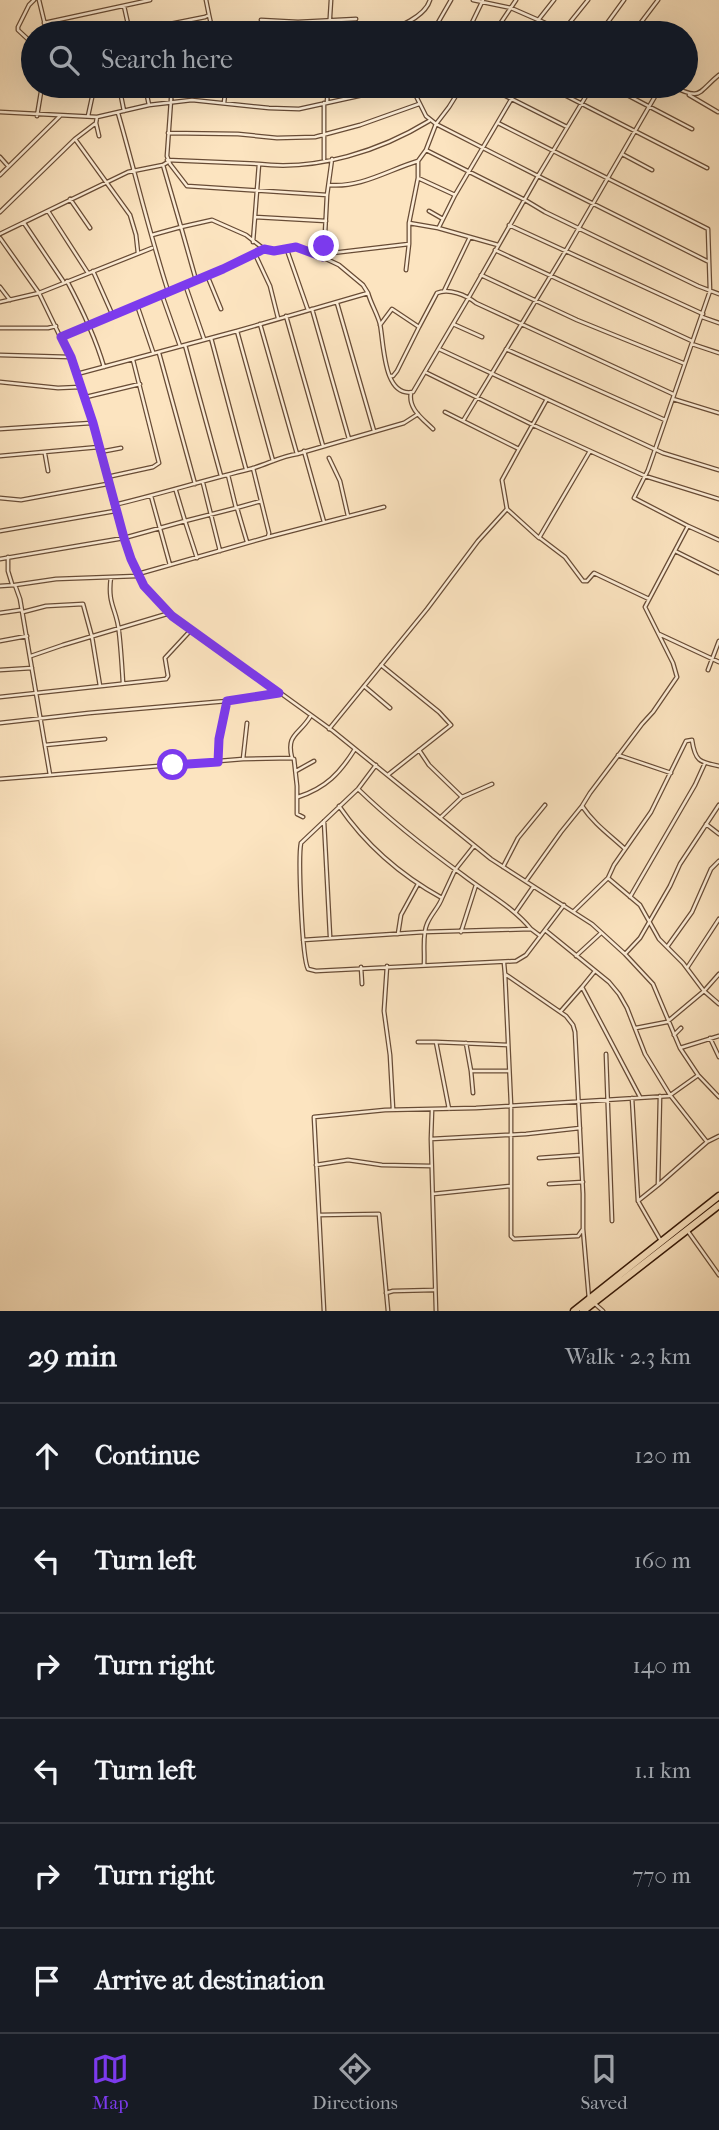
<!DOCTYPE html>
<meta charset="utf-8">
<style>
:root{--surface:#171b24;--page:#242831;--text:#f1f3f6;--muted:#9ea1a6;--line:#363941;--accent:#7c3aed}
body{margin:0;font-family:"IM FELL French Canon",serif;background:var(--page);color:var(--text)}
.stop{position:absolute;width:21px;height:21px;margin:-16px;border:5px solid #7c3aed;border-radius:50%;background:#fff}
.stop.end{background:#7c3aed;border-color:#fff;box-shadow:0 2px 7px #0008}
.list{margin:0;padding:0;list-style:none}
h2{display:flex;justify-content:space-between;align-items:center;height:91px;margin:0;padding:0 28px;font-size:30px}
h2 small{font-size:23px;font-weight:400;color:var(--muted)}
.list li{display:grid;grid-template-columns:46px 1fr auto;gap:21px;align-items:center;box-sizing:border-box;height:105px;padding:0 28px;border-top:2px solid var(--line)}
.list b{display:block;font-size:26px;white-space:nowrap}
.list em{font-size:23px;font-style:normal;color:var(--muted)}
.icon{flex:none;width:38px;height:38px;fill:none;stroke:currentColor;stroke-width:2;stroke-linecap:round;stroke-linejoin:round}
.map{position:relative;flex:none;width:719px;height:1311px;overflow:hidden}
.search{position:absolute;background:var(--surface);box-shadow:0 7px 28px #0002;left:21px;right:21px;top:21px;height:77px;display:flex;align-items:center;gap:18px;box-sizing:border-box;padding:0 24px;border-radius:38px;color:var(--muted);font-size:26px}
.sheet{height:721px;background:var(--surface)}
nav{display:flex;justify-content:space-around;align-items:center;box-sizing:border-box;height:98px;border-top:2px solid var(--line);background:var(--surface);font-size:19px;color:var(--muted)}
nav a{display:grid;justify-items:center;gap:4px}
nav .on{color:var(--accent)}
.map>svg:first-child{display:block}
</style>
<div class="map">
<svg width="719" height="1311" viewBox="0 0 719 1311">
<rect width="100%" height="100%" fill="#fce4c0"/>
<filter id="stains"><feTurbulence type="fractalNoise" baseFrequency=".00286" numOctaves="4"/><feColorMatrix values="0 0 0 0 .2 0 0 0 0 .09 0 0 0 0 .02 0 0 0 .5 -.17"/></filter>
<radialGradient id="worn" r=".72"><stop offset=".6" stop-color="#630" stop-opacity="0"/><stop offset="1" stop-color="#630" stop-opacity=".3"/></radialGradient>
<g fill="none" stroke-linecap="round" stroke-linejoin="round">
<defs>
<path id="minor" d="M 39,0 L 47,33
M 473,0 L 511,8 L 568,33
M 124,6 L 130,33
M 209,15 L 213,33
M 539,19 L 554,0
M 261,20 L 298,22 L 356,19
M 44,23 L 150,0
M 497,29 L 506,33
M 563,31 L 588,0
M 125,33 L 205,17 L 209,15 L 206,0
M 329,33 L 331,0
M 381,33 C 397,28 425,17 430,0
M 432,33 L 451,0
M 467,33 L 483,0
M 494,33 L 516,0
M 600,33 L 624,0
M 633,33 L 658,0
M 33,44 L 18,30 L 18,27 L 29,5 L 34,0
M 84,86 L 93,93 L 88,116
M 119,86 L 124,111
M 145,86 L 149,105
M 172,86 L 167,156 L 170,164 L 187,186 L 327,195
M 486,86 L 567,127
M 547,86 L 707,168
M 592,86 L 538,176 L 709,262
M 610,86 L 692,129
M 672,86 C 702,101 697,93 719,75
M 689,95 L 718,112
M 327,102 L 328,86
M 224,103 L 226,86
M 324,103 L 324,159
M 0,112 L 97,117 L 149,105 L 192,100 L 269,108 L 299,109 L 372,93 L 392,86
M 118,113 C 135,172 149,232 168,291
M 37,116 L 42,86
M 96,123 L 99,136
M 498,123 L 708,229 L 710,291 L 648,470 L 634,498 L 688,526 L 719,540
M 168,133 L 238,134 L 277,138 L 315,137 L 360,125 L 419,104
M 75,139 L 130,215 L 136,235 L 138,253
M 426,150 L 525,200 L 545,212 L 698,286 L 719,294
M 622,154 L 652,170
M 0,157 L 8,166
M 167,160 L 259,164 L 253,242
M 259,164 C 317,171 380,151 429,121
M 0,175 L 60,116
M 418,178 L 455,195 L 519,86
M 329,185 C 361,188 388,170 418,161
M 70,199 L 90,228
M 48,211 L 88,273
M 429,211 L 443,219
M 0,212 L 75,139 L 96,123 L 97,117
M 255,217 L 326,221
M 24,223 L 63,281
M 409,223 L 438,228 L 498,245
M 509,225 L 703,314
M 439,227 L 455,195
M 0,234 L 128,172 L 163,165 L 168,162
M 152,235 L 181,227 L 163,165
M 0,238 L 39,293 L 70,357 L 93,423 L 115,511 L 131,560 L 144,586 L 153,597 L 172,616 L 202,639 L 232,658 L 333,731 L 491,859 L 592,924 L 625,954 L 653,984 L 680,1048 L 698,1075 L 719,1097
M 287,250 L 308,310
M 495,250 L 692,341
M 324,253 L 327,195 L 332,159
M 255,254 L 270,286 L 278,318
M 324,254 L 409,244 L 409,223 L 418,178 L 418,161 L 426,150 L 436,124 L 449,107 L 462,86
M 406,270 L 409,244
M 93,271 L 113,316
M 207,275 L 221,309
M 481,275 L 577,320 L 683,363
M 196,280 L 181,227 L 212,220 L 246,235 L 264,249 L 274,251 L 296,247 L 303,248 L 339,265 L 363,285 L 368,293
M 67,281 C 82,309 95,336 104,367
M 185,284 L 204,339
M 0,287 L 10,300
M 444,291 L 470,237
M 162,295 L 180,346
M 0,302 L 39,293 L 152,248
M 337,303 L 374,431
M 137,305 L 153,352
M 312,309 L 349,439
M 286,316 L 323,446
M 702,317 L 719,323
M 260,324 L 297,454
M 453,324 L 482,337
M 380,325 L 392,309 L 419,327 L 397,371 L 393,376 L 390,376
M 419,327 L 437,293 C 449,288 466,295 476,303 L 673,394
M 0,328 L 48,328 L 56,326
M 237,331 L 273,461
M 61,337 L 223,269 L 264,249
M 211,338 L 246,469
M 692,344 L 719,353
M 185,345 L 221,476
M 439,349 L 663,453 L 719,470
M 506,349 L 665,420
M 159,353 L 195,484
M 0,355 L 70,357
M 425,372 L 533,425 L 645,476 L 719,499
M 77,374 L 237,331 L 368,293 C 371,304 377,313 380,324 C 384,343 383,398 413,392 L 469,297 L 538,176 L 436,124 L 426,116 L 411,86
M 0,382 L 58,388 L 80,387
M 411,393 C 408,409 423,419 433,429
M 86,397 L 140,384
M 673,399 L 719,413
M 445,412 L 519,449 L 547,399
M 463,421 L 565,252 L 661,86
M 0,429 L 91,423
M 304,451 L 324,522
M 100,452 L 121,448
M 45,454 L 48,471
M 0,456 L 99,447
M 329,458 L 340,481 L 348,516
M 228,475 L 236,508 L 261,501
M 107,477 L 153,467 L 159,463 L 133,360
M 203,483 L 220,551
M 151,496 L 170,565
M 0,498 L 21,500 L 107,484
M 114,505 C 160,494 205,480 250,469 C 266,465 281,456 297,454 L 404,423 L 418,414
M 237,508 L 247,542
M 507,509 L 539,538 L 590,451
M 0,531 L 115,511
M 268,537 L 384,507
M 540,538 L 565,557 L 583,581 L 587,581 L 594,573 L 649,599
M 675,551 L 719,573
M 8,557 L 8,571 L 12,584
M 197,558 L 185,521 L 236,508
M 0,559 L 124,538 L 185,521 L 176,491
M 138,574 L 268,537 L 269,533 L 253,468
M 111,577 C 107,605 117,609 119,632 C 121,649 122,666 123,683
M 15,585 L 56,579 L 137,576
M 0,586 L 15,585 L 20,599 L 50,775 L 243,759 L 292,758 L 294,759 L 297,786 L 297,814 L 303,817
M 23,612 L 46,606 L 83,604 L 92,637 L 100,686
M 0,613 L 21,610
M 659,634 L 719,662
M 0,641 L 27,636
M 31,656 L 63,645 L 170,613
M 381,665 L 439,712 L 451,725 L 389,774
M 0,670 L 32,668
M 708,670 L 719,641
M 364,686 L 390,708
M 0,697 L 166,679 L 168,676 L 165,658 L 191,630
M 0,723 L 89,713 L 227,701
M 329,729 L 427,609 L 478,541 L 507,509 L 502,480 L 519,449
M 45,745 L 105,739
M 419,750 L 429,765 L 462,797
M 618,755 L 671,773
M 292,758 C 286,734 299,735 310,717
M 243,759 L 247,723
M 217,762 L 219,739 L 227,701 L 279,693
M 376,765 L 358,789 L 301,843 C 298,858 302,958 308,969 L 316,971 L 516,961 L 526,955 L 564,905
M 296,771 L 314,761
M 0,779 L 50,775
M 358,789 C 390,820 427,849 463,875 C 486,893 512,906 531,929
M 298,797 C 326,788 340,773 355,749
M 339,806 C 365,844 402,876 442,898 L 455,870 L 474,846
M 582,806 C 594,824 610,835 625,849
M 440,818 L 462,797 L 492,784
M 324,821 L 330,936
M 706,824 L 719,834
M 503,867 L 518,838 L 545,805
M 608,878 L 640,905 L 659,939 L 683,963 L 704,991 L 719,1004
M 526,881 L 561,832 L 582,806 L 590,793 L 642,724 L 653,712 L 677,677 L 673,663 L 645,607 L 688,526
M 630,897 L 695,785 L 705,763
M 574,911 L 608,878 L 614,865 L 651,812 L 686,741 L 692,740 C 695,761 699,762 719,766
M 515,913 L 533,887
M 545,930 L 609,982 L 619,994 L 627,1008 L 645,1054 L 670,1095 L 707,1142 L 719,1136
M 461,932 L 476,885
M 398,934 L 401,915 L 418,884
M 303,940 L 424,932 L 531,929 L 539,935
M 667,947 L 692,912 L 711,869 L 719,861
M 625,954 L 640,938 L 670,886 L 680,864 L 719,805
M 576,956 L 601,933
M 504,963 L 505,974 L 511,1105 L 511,1236 L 514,1239 L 578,1236 L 583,1229 L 583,1194 L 575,1032 L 573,1025 L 566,1016 L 505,974
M 424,965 C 425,952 422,935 427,924 C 431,914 439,907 442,898
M 387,966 L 384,1011 L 390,1055 L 393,1109
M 361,967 L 362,984
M 687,968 L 719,919
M 595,971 L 582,987 L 640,1097
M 561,1011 L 582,987
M 636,1028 L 667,1022 L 704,991 L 719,974
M 674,1035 L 681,1028
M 710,1038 L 719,1057
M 418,1042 L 436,1042
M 466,1043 L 471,1071 L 509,1071
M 680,1048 L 719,1036
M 606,1054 L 612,1221
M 471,1071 L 473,1093
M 632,1098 L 638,1201 L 658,1185 L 660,1096
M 449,1109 L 436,1042 L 508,1045
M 432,1110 L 431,1139 L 526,1134 L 580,1128
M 431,1139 L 436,1311
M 539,1158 L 581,1155
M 316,1165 L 348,1160 L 382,1165 L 431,1166
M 549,1184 L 583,1182
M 658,1185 L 707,1142
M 433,1194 L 510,1186
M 638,1201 L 661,1241
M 319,1215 L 379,1214 L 388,1311
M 583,1229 L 589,1299
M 687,1230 L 719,1275
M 386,1293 L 393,1291 L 434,1290
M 594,1303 L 603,1311
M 324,1311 L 314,1117 L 385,1110 L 476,1108 L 669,1096 L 697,1076"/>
<path id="trunk" d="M 574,1311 L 719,1196
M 583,1311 L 719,1205"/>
</defs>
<use href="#minor" stroke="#684c36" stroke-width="5"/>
<use href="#trunk" stroke="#361908" stroke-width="9"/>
<use href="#minor" stroke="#fdedd6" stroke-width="2.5"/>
<use href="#trunk" stroke="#fce4c0" stroke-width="6"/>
</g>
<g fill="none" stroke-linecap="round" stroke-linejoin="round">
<path stroke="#7c3aed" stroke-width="9" d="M 173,765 L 218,762 L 219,739 L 227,701 L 279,693 L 172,616 L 144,586 L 131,559 L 124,538 L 93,423 L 71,357 L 61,337 L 223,269 L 264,249 L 274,251 L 296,247 L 323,257 L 324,246"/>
</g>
<rect width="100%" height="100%" filter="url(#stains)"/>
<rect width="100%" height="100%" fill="url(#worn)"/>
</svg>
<div class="stop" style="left:173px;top:765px"></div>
<div class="stop end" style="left:324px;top:246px"></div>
<div class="search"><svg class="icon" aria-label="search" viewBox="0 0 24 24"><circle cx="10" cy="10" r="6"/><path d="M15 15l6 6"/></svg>Search here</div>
</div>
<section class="sheet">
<h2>29 min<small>Walk · 2.3 km</small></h2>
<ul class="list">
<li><svg class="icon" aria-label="ahead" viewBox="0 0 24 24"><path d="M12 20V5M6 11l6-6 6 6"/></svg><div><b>Continue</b></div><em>120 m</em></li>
<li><svg class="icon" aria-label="left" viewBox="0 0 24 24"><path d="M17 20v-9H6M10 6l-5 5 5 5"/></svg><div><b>Turn left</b></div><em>160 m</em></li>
<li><svg class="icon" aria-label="right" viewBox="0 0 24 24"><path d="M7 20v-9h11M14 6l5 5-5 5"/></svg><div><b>Turn right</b></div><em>140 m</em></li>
<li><svg class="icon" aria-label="left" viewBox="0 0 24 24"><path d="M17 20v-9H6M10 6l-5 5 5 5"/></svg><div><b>Turn left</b></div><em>1.1 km</em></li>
<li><svg class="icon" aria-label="right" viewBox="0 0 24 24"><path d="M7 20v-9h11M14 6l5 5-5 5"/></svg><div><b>Turn right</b></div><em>770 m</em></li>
<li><svg class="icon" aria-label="arrive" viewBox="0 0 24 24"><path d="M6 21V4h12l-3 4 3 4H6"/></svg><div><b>Arrive at destination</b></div></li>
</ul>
</section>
<nav>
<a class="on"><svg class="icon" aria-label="map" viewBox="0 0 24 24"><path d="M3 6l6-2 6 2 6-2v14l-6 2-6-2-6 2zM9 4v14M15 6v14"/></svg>Map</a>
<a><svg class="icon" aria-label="directions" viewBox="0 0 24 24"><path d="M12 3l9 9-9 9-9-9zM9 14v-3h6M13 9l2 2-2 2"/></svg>Directions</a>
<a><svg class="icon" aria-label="saved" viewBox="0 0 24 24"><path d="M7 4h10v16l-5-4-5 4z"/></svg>Saved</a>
</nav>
